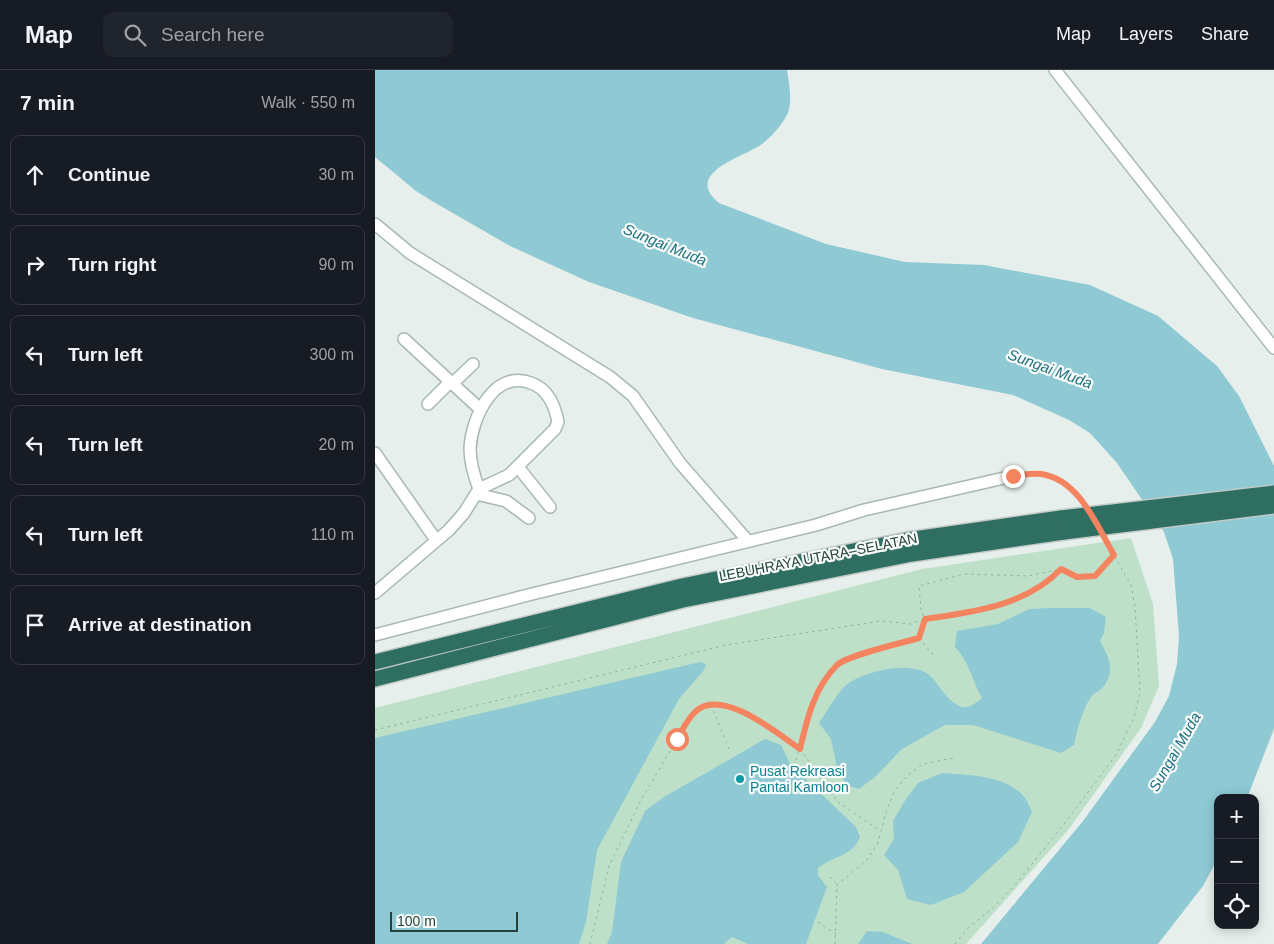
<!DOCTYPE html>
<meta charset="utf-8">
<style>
:root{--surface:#171b24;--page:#20242c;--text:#f1f3f6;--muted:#9ea1a6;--line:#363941}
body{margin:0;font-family:Arial,sans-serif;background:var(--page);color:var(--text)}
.controls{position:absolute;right:15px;bottom:15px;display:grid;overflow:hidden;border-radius:10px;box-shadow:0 2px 12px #0003}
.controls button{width:45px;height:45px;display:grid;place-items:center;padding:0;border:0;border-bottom:1px solid var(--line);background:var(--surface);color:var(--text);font:25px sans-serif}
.scale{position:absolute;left:15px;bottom:12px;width:128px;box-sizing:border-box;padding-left:5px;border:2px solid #24423a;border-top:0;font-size:14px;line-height:18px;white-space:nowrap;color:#24423a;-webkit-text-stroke:4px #f7fbf9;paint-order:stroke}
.stop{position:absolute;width:15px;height:15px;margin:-11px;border:4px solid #f4845f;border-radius:50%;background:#fff}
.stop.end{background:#f4845f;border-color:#fff;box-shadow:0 1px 5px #0008}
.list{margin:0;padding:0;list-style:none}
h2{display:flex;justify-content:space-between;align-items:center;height:65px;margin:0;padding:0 20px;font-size:21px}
h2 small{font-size:16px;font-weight:400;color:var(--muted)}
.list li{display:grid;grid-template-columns:32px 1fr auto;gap:15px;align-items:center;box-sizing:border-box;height:80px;margin:0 10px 10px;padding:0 10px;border:1px solid var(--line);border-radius:10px}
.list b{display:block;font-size:19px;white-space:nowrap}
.list em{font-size:16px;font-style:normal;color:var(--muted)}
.icon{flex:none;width:28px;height:28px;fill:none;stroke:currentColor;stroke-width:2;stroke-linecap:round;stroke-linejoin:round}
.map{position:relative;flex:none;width:899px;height:874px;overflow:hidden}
header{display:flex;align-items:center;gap:30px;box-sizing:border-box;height:70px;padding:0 25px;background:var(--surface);border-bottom:1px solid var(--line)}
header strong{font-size:24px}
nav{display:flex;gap:28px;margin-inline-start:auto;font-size:18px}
.search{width:350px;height:45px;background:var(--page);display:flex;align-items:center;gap:12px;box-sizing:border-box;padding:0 18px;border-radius:10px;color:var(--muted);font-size:19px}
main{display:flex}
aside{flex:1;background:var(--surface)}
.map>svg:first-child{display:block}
</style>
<header>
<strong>Map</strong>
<div class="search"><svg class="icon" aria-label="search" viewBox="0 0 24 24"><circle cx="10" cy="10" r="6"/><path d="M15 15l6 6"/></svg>Search here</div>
<nav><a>Map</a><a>Layers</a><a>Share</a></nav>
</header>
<main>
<aside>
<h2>7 min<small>Walk · 550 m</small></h2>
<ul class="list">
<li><svg class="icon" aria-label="ahead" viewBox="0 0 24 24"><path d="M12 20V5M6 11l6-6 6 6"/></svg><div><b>Continue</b></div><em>30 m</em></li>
<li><svg class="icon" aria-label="right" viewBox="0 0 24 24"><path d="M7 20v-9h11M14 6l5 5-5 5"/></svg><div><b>Turn right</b></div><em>90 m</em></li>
<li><svg class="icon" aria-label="left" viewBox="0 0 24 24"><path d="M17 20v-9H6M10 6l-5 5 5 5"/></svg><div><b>Turn left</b></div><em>300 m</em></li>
<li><svg class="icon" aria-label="left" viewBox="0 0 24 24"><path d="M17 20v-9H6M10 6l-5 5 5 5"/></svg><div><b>Turn left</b></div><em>20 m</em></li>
<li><svg class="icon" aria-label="left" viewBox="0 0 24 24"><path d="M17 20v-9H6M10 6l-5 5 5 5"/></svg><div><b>Turn left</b></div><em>110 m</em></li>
<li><svg class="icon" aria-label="arrive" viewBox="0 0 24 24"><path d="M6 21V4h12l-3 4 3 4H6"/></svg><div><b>Arrive at destination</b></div></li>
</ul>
</aside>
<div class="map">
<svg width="899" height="874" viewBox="0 0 899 874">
<rect width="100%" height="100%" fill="#e6efeb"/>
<path fill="#bfe0c8" d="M 756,468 L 778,534 L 784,616 L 766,658 L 694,759 L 591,874 L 0,874 L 0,638 L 547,499 Z"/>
<path fill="#8ec9d4" d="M 0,0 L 412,0 C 414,14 418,32 412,45 C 406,56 396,67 387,74 C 370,87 307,102 344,133 L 451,174 L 530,192 L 609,195 L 715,215 L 783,246 L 842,296 L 864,326 L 899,396 L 899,659 L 872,728 L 843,728 L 843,788 L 828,816 L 783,874 L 606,874 L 708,751 L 780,652 L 794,626 L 802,594 L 804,566 L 798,489 L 789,462 L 742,393 L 715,363 L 694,350 L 638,325 L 507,299 L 318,248 L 214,212 L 135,176 L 57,131 L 41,121 L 0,87 Z
M 674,538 L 715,538 L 731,547 L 729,563 L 725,571 C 734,587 741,601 728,617 C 725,621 719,623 716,627 C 707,640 702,660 699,675 L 686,683 L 598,655 L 570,655 L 527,679 L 500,707 L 484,719 L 471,715 L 462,698 L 456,669 L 444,653 C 452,642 464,619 474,613 C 491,601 537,590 554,605 C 565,615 572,632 587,637 C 594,639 602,632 607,628 C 597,611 594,591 580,577 L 582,561 L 623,554 L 654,539 Z
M 325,592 L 331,594 L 329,600 L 304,629 L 222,780 L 211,852 L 204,874 L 0,874 L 0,668 Z
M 390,669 L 406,675 L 415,694 L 481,757 L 485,767 C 478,786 458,786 443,798 L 443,805 L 452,817 L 431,874 L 373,874 L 357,867 L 349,874 L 232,874 L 237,862 L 246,792 L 270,741 L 289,727 Z
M 567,703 C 592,705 633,705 650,728 C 653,732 655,738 657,742 L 643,772 L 589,822 L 556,835 L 532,829 L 523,800 L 509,785 L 519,769 L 518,751 L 531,729 L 543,713 Z
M 492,861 L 508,862 L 537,874 L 483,874 Z"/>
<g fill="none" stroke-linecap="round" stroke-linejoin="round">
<defs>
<path id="minor" d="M 680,0 L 899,278
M 0,154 L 35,183 L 235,307 L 258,326 L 305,393 L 372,470
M 29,269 L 105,339
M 77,314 L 98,294
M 53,334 L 75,312
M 0,383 L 61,470
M 143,397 L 175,437
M 101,424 L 131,431 L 154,448
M 0,523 L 74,460 L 89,443 L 104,419 L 134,405 L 180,359 L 183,352 C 180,336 173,319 156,313 C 119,299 97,347 95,378 C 95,392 99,406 104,419
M 0,565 L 157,524 L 441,455 L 489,440 L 638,406"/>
<path id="highway" d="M 0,592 L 307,516 L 532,470 L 686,448
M 0,609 L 308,530 L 537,484 L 689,462"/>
</defs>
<use href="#minor" stroke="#a8b8b2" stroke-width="14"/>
<use href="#highway" stroke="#c2cac8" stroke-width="18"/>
<path stroke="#86b3a5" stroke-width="1" stroke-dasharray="2.5 4" stroke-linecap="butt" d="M 649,405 C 671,404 696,412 708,432
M 544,568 L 560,587
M 336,635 L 354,679
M 0,660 L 351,575 L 506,551 L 536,554 L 550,549 L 615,539 L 645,527 L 686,499
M 421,690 L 436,635 L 463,594 L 474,589 L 544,568 L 550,549 L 546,540 L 544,516 L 589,504 L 653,506 L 686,499 L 702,507 L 720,505 L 738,485
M 455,807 L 462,814
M 443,852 L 461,864
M 215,874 L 234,796 L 266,730 L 319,641 L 336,634 L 351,635 L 376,646 L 425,679 L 463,732 L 505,761
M 460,874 L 462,815 L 492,790 L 503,773 L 512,739 L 520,720 L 533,705 L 548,694 L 578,688
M 580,874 L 594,857 L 617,839 L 641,814 L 689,754 L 741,685 L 759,648 L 765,622 L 760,536 L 756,515 L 730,470"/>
<use href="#minor" stroke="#fff" stroke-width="11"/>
<use href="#highway" stroke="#2f6f62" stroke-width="15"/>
<defs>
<path id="highway-bridge" d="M 686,448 L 899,423
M 689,462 L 899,436"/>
</defs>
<use href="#highway-bridge" stroke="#c2cac8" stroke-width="18" stroke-linecap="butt"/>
<use href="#highway-bridge" stroke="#2f6f62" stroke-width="15"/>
</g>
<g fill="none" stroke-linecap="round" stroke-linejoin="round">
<path stroke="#f4845f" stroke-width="6" d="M 302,669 C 307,661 312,650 319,643 C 345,615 403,664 425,679 C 432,649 439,618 462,595 C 473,585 527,573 544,568 L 550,549 C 597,542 651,536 686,499 L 702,507 L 720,506 L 739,485 C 722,456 704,409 666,404 C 657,403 647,405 638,406"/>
</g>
<circle fill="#0f9aa8" stroke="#f7fbf9" stroke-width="2" cx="365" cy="709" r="5"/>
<g text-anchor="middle" stroke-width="4.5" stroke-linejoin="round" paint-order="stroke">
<g font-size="14" fill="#24423a" stroke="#f7fbf9">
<text transform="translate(443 487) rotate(-11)" y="5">LEBUHRAYA UTARA–SELATAN</text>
</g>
<g font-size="14" fill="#0d838f" stroke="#f7fbf9" text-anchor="start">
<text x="375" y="706">Pusat Rekreasi<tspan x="375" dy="16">Pantai Kamloon</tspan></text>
</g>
<g font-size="15" font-style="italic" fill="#1c6f80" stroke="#f7fbf9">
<text transform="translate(290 175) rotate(22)" y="5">Sungai Muda</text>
<text transform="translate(675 299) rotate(20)" y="5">Sungai Muda</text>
<text transform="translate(800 682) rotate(-60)" y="5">Sungai Muda</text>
</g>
</g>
</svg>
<div class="controls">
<button>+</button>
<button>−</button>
<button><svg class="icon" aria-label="locate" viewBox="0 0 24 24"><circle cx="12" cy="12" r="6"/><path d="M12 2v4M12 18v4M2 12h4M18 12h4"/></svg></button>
</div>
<div class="scale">100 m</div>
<div class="stop" style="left:302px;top:669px"></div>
<div class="stop end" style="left:638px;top:406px"></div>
</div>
</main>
